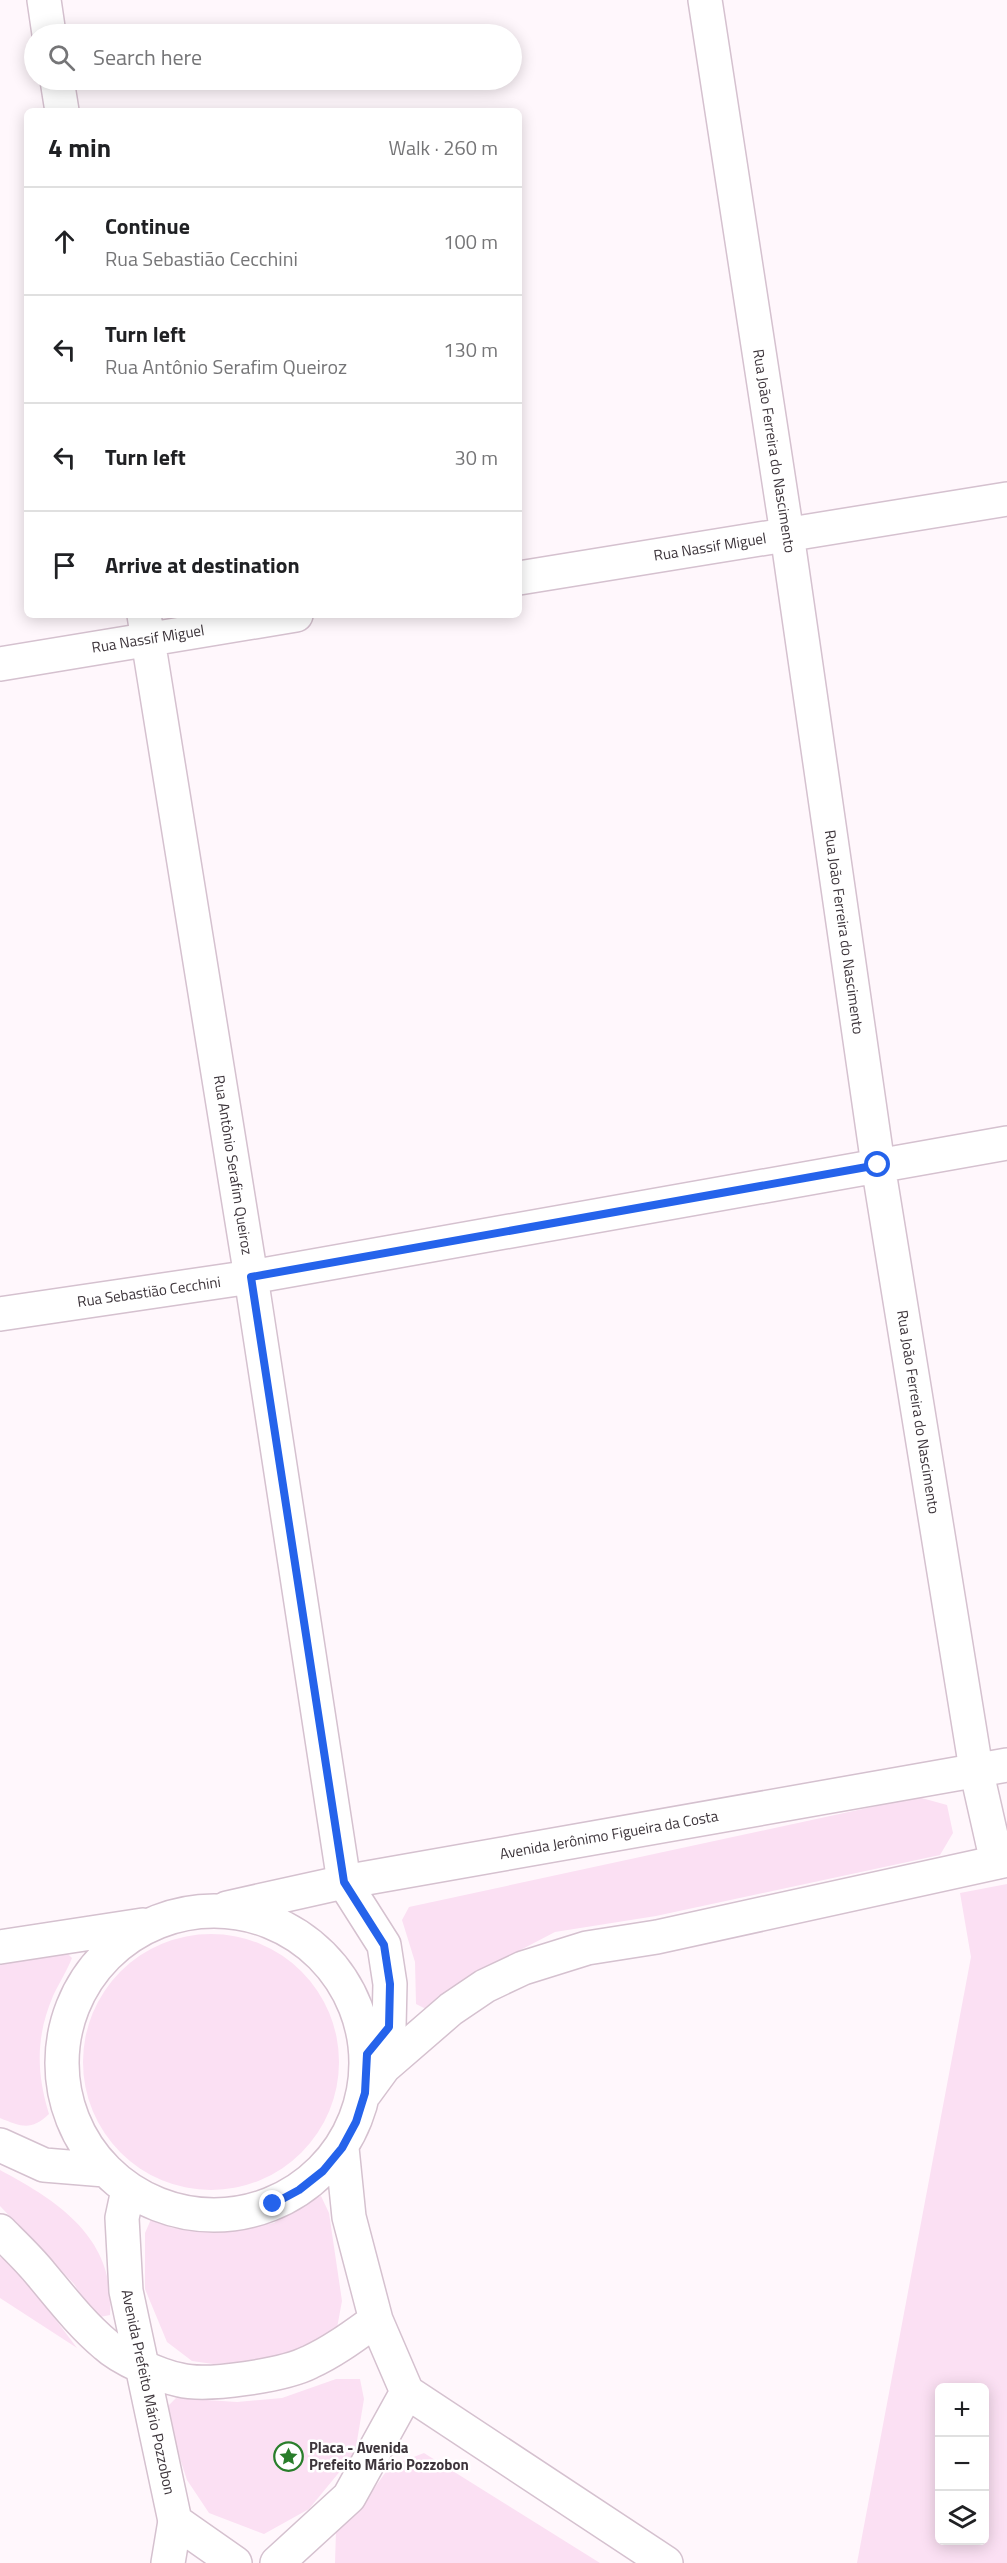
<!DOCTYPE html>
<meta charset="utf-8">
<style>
:root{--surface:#fff;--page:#f2f2f2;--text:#202124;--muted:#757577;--line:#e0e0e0}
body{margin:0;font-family:"Titillium Web",sans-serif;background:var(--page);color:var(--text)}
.controls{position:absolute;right:18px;bottom:18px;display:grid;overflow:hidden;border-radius:9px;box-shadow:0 3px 15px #0003}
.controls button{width:54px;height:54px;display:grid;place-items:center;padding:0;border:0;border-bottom:2px solid var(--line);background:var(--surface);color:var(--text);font:30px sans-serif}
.stop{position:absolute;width:18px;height:18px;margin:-14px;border:4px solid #2563eb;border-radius:50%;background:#fff}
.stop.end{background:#2563eb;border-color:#fff;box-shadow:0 2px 6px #0008}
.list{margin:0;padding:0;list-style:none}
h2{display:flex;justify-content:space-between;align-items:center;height:78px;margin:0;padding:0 24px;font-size:26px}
h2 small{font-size:20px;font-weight:400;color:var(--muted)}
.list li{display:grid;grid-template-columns:39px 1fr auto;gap:18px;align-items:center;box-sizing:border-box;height:108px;padding:0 24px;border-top:2px solid var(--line)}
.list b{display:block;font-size:22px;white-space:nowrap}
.list p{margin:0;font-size:20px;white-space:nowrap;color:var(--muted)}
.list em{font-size:20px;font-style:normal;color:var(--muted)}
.icon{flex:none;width:33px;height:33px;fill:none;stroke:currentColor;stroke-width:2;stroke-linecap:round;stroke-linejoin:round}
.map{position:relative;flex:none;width:1007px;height:2563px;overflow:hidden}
.search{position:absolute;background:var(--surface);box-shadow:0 3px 15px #0003;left:24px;top:24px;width:498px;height:66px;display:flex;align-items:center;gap:15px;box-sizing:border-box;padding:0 21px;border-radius:33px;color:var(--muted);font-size:22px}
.panel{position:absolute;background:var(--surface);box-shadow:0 3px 15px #0003;left:24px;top:108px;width:498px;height:510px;border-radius:9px}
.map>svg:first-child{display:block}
</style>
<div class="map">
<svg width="1007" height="2563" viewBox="0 0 1007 2563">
<rect width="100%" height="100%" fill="#fff7fc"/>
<path fill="#fbe0f3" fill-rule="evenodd" d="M 918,1797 L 947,1805 L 953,1833 L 940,1855 L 656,1916 L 555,1932 L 476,1973 L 428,2010 L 416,2004 L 415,1962 L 402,1920 L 409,1907 Z
M 1007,1884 L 1007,2563 L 857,2563 L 971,1957 L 960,1893 ZM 940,2388 L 984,2388 L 984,2540 L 940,2540 Z
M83 2062a128 128 0 1 1 256 0a128 128 0 1 1-256 0Z
M 65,1951 L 72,1958 C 67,1971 59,1983 53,1996 C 36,2036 36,2072 49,2114 C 31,2131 22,2127 0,2118 L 0,1962 Z
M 0,2170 C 60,2202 116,2239 110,2315 L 95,2318 L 74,2284 L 0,2206 Z
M 321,2196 L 329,2213 L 342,2301 L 337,2328 L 306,2348 L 261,2361 L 213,2364 L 192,2361 L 167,2342 L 145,2289 L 145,2233 L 152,2217 L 172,2228 L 204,2230 L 241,2228 L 274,2223 L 299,2204 Z
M 0,2257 L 17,2268 L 77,2348 L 0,2298 Z
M 336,2379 L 360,2379 L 364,2399 L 355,2453 L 309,2509 L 264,2534 L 209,2513 L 187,2480 L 167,2419 L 169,2405 L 176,2398 L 237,2402 L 282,2398 Z
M 424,2453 L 600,2563 L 335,2563 L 336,2531 L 363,2504 L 390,2466 Z"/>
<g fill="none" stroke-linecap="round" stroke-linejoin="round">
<defs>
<path id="street" d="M 44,0 L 49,34
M 705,0 L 787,534 L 878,1165 L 976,1769 L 997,1862
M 57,80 L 62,111
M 519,578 L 1007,499
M 144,615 L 251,1277 L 344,1882 L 384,1945 L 390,1984 L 389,2027 L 367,2054
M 0,664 L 296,615
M 0,1314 L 251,1277 L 1007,1143
M 168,2563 L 175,2521"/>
<path id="secondary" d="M 227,1908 L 344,1882 L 1007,1765
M62 2063a152 152 0 1 1 304 0a152 152 0 1 1-304 0Z
M 0,1947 L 143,1925
M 365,2093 L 384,2067 L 451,2009 L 485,1986 L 523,1968 L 587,1948 L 657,1937 L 1007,1860
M 0,2145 L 44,2165 L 105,2170
M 342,2148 L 349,2217 L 376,2320 L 407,2392 L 666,2563
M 128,2190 L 122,2218 L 126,2291 L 175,2521 L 235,2563
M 0,2231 C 14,2245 29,2259 41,2274 C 62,2299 81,2324 106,2345 C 121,2359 160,2376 180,2380 C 207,2387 285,2375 310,2362 C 334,2351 355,2335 376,2320
M 277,2563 L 349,2497 L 407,2392"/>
</defs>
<use href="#street" stroke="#d5c1cf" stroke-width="36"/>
<use href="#secondary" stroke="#d5c1cf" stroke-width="36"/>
<use href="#street" stroke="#fff" stroke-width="33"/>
<use href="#secondary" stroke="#fff" stroke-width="33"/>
</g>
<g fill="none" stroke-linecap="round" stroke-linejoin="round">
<path stroke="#2563eb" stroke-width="8" d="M 273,2204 L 299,2190 L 323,2171 L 342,2148 L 356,2122 L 365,2093 L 367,2054 L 389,2027 L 390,1984 L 384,1945 L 344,1882 L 251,1277 L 878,1165"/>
</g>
<defs>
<symbol id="sight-ring" viewBox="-11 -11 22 22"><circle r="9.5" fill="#fff" stroke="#297e2b" stroke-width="1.5"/><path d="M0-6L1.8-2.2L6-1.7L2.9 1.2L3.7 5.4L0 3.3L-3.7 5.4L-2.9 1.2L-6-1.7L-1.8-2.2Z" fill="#297e2b"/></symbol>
</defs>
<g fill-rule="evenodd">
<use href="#sight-ring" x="272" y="2440" width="33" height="33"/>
</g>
<g text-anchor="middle" stroke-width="5" stroke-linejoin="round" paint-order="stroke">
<g font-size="15" fill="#3d353b" stroke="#fff">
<text transform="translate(774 451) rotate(81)" y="5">Rua João Ferreira do Nascimento</text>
<text transform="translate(710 547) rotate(-9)" y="5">Rua Nassif Miguel</text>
<text transform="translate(148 639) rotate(-9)" y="5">Rua Nassif Miguel</text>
<text transform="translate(844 932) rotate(82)" y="5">Rua João Ferreira do Nascimento</text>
<text transform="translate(233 1165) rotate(81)" y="5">Rua Antônio Serafim Queiroz</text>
<text transform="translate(149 1292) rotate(-8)" y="5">Rua Sebastião Cecchini</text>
<text transform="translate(918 1412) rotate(81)" y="5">Rua João Ferreira do Nascimento</text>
<text transform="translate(609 1835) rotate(-10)" y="5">Avenida Jerônimo Figueira da Costa</text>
<text transform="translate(148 2392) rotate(78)" y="5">Avenida Prefeito Mário Pozzobon</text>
</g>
<g font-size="15" font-weight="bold" fill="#3d353b" stroke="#fff" text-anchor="start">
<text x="309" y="2453">Placa - Avenida<tspan x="309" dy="17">Prefeito Mário Pozzobon</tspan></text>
</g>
</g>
</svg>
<div class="controls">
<button>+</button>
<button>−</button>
<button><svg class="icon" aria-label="layers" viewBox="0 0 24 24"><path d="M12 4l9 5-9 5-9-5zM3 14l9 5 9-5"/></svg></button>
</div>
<div class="stop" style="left:878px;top:1165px"></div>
<div class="stop end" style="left:273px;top:2204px"></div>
<div class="search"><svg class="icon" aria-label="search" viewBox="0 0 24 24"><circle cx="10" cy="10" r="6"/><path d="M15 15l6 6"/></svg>Search here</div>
<section class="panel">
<h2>4 min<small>Walk · 260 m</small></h2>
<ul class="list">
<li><svg class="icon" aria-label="ahead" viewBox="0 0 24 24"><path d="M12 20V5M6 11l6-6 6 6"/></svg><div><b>Continue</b><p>Rua Sebastião Cecchini</p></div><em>100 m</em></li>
<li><svg class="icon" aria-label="left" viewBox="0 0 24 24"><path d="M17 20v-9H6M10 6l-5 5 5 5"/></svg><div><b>Turn left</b><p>Rua Antônio Serafim Queiroz</p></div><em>130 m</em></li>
<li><svg class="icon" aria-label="left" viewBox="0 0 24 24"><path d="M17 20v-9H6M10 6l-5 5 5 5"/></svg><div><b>Turn left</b></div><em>30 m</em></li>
<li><svg class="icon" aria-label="arrive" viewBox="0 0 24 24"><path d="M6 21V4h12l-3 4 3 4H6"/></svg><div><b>Arrive at destination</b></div></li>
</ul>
</section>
</div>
